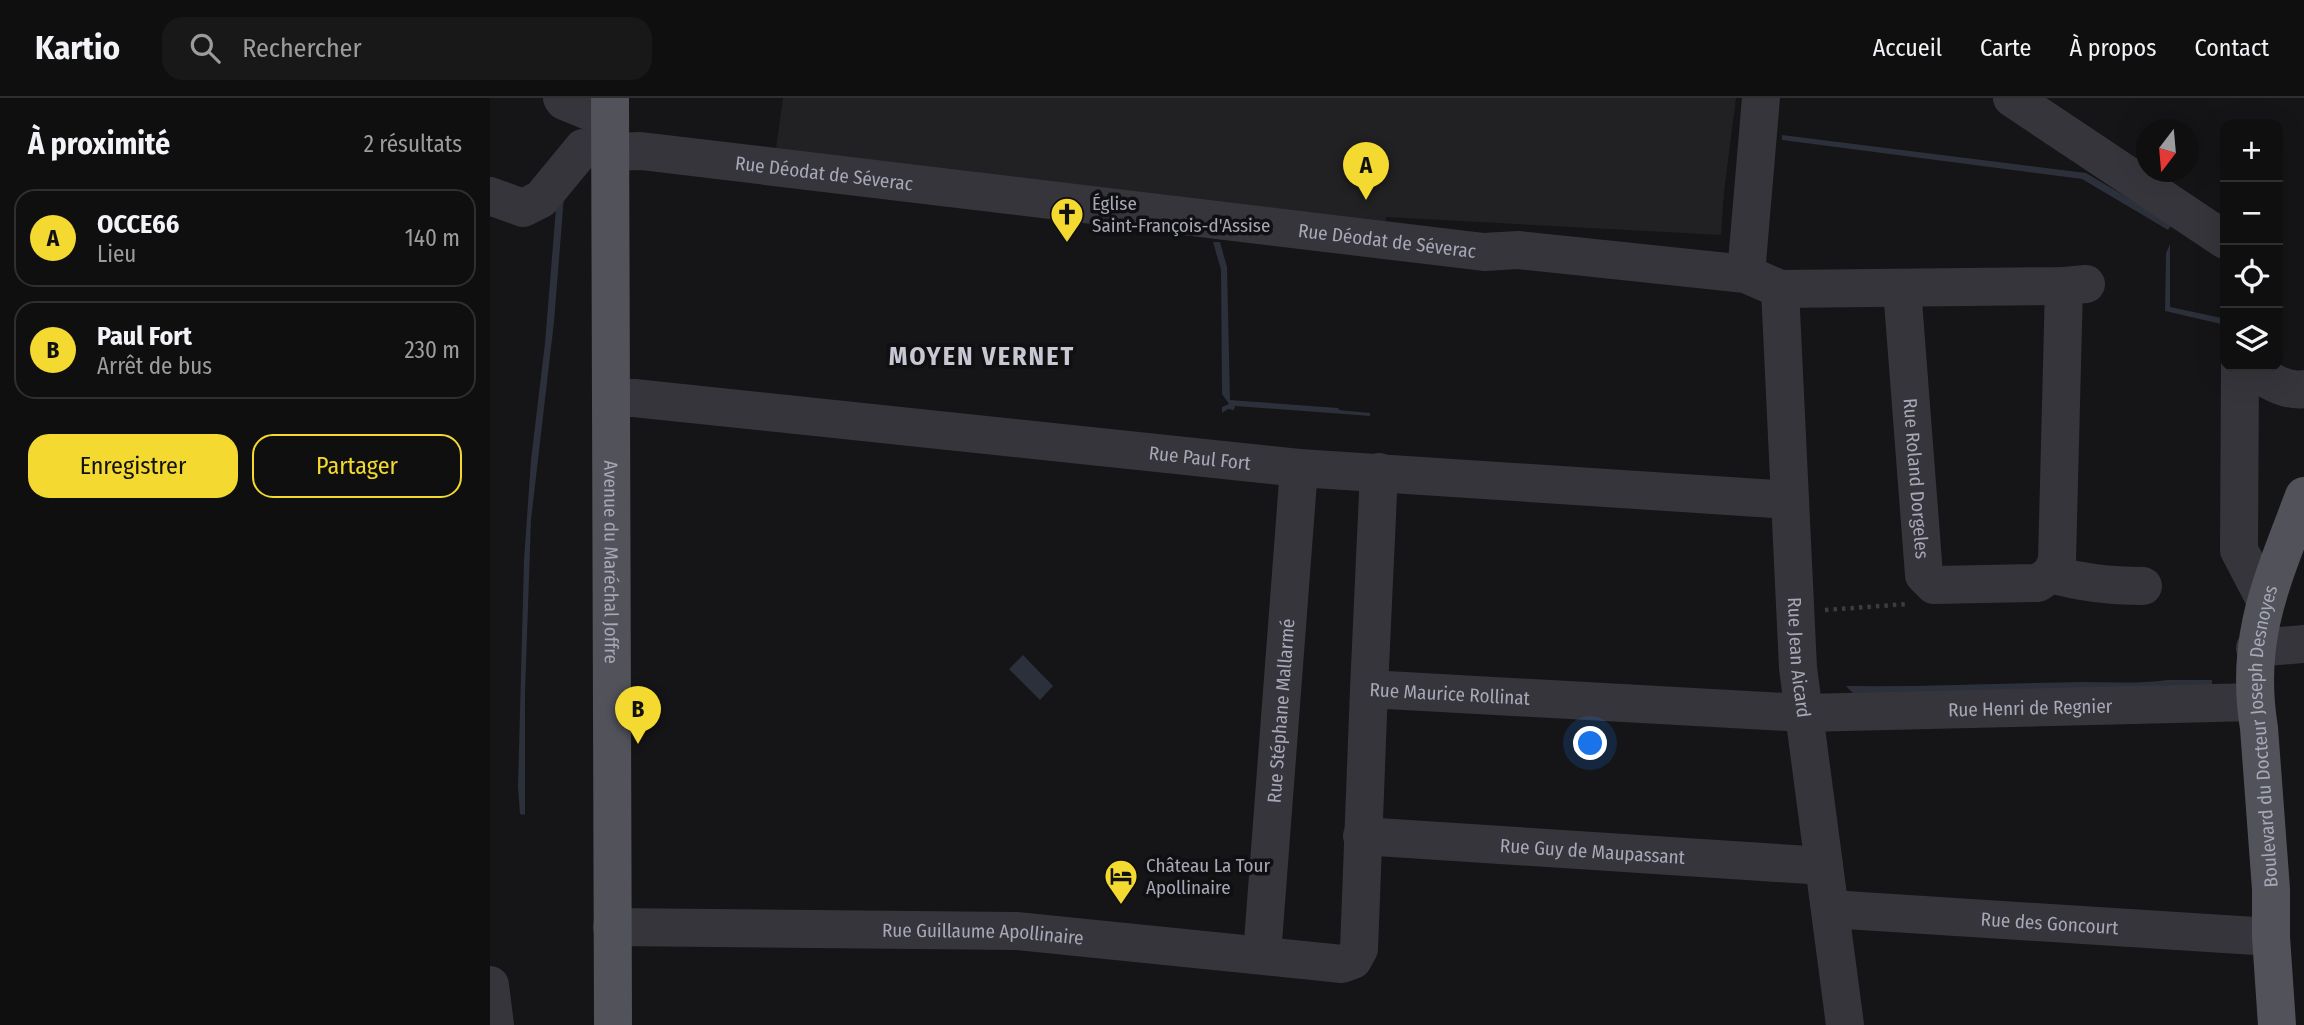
<!DOCTYPE html>
<html lang="fr">
<meta charset="utf-8">
<style>
:root{--surface:#100f10;--page:#191819;--text:#f1f3f6;--muted:#9c9c9f;--line:#302f30;--accent:#f3d930}
body{margin:0;font-family:"Fira Sans Condensed",sans-serif;background:var(--page);color:var(--text)}
.controls{position:absolute;right:21px;top:21px;display:grid;overflow:hidden;border-radius:14px;box-shadow:0 7px 28px #0002}
.controls button{width:63px;height:63px;display:grid;place-items:center;padding:0;border:0;border-bottom:2px solid var(--line);background:var(--surface);color:var(--text);font:35px sans-serif}
.compass{position:absolute;left:1646px;top:21px;width:63px;height:63px;border-radius:50%;background:var(--surface);box-shadow:0 7px 28px #0002;rotate:196deg}
.you{position:absolute;left:1101px;top:646px;width:24px;height:24px;margin:-18px;border:5px solid #fff;border-radius:50%;background:#1a73e8;box-shadow:0 0 0 10px #1a73e833}
.badge{display:grid;place-items:center;width:46px;height:46px;border-radius:50%;background:var(--accent);color:#111;font-size:23px;font-weight:700}
.pin{position:absolute;translate:-50% -58px;filter:drop-shadow(0 2px 4px #0008)}
.pin::after{content:'';position:absolute;top:37px;width:24px;height:21px;background:inherit;clip-path:polygon(0 0,100% 0,50% 100%)}
.list{margin:0;padding:0;list-style:none}
h2{display:flex;justify-content:space-between;align-items:center;height:91px;margin:0;padding:0 28px;font-size:30px}
h2 small{font-size:23px;font-weight:400;color:var(--muted)}
.list li{display:grid;grid-template-columns:46px 1fr auto;gap:21px;align-items:center;box-sizing:border-box;height:98px;margin:0 14px 14px;padding:0 14px;border:2px solid var(--line);border-radius:21px}
.list b{display:block;font-size:26px;white-space:nowrap}
.list p{margin:0;font-size:23px;white-space:nowrap;color:var(--muted)}
.list em{font-size:23px;font-style:normal;color:var(--muted)}
.actions{display:flex;gap:14px;padding:21px 28px}
.actions a{flex:1;padding:16px 0;border:2px solid var(--accent);border-radius:21px;text-align:center;font-size:24px;color:var(--accent)}
.actions .main{background:var(--accent);color:#111}
.icon{flex:none;width:38px;height:38px;fill:none;stroke:currentColor;stroke-width:2;stroke-linecap:round;stroke-linejoin:round}
.map{position:relative;flex:none;width:1814px;height:927px;overflow:hidden}
header{display:flex;align-items:center;gap:42px;box-sizing:border-box;height:98px;padding:0 35px;background:var(--surface);border-bottom:2px solid var(--line)}
header strong{font-size:33px}
nav{display:flex;gap:38px;margin-inline-start:auto;font-size:24px}
.search{width:490px;height:63px;background:var(--page);display:flex;align-items:center;gap:18px;box-sizing:border-box;padding:0 24px;border-radius:21px;color:var(--muted);font-size:26px}
main{display:flex}
aside{flex:1;background:var(--surface)}
.map>svg:first-child{display:block}
</style>
<header>
<strong>Kartio</strong>
<div class="search"><svg class="icon" aria-label="search" viewBox="0 0 24 24"><circle cx="10" cy="10" r="6"/><path d="M15 15l6 6"/></svg>Rechercher</div>
<nav><a>Accueil</a><a>Carte</a><a>À propos</a><a>Contact</a></nav>
</header>
<main>
<aside>
<h2>À proximité<small>2 résultats</small></h2>
<ul class="list">
<li><span class="badge">A</span><div><b>OCCE66</b><p>Lieu</p></div><em>140 m</em></li>
<li><span class="badge">B</span><div><b>Paul Fort</b><p>Arrêt de bus</p></div><em>230 m</em></li>
</ul>
<div class="actions"><a class="main">Enregistrer</a><a>Partager</a></div>
</aside>
<div class="map">
<svg width="1814" height="927" viewBox="0 0 1814 927">
<rect width="100%" height="100%" fill="#151416"/>
<path fill="#212023" d="M 293,0 L 1246,0 L 1234,94 L 1231,137 L 896,119 L 895,129 L 286,51 Z"/>
<path fill="#2b303a" d="M 1292,37 L 1596,75 L 1682,126 L 1678,132 L 1592,81 L 1292,42 Z
M 69,73 L 75,86 L 64,224 L 41,422 L 35,595 L 35,717 L 30,716 L 28,689 L 34,462 L 41,362 L 55,245 Z
M 723,144 L 730,144 L 737,169 L 740,302 L 848,310 L 849,312 L 880,315 L 880,318 L 745,308 L 744,312 L 738,311 L 732,315 L 732,309 L 739,306 L 732,296 L 731,172 Z
M 1680,146 L 1680,209 L 1732,220 L 1731,226 L 1675,213 L 1676,155 Z
M 533,557 L 563,588 L 550,602 L 519,571 Z
M 1677,582 L 1722,582 L 1722,587 L 1676,587 L 1646,592 L 1365,597 L 1356,588 C 1435,589 1513,585 1592,584 C 1621,584 1649,586 1677,582 Z"/>
<g fill="none" stroke-linecap="round" stroke-linejoin="round">
<path stroke="#3b3c42" stroke-width="4.5" stroke-dasharray="3.5 5" stroke-linecap="butt" d="M 1335,512 L 1417,506"/>
<g stroke="#36353b" stroke-width="38">
<path d="M 72,0 L 74,3 L 120,22"/>
<path d="M 1522,0 L 1735,142"/>
<path id="s1" d="M 0,98 L 33,110 L 51,101 L 93,50 L 120,54 L 151,53 L 994,154 L 1028,152 L 1256,176 L 1290,191 L 1574,188 L 1596,186"/>
<path d="M 1256,176 L 1271,0"/>
<path id="s2" d="M 1412,190 L 1434,477 L 1444,487 L 1548,485 L 1561,476 L 1567,463 L 1574,188"/>
<path id="s3" d="M 1290,191 L 1308,570 L 1355,927"/>
<path d="M 1750,268 L 1749,452 L 1775,502"/>
<path d="M 1758,268 C 1774,280 1794,294 1814,291"/>
<path id="s4" d="M 121,300 L 144,300 L 809,370 L 1300,402"/>
<path d="M 1561,476 C 1592,485 1621,488 1653,488"/>
<path d="M 1765,550 L 1814,546"/>
<path d="M 879,591 L 889,374"/>
<path id="s5" d="M 872,738 L 1334,768"/>
<path id="s6" d="M 1340,811 L 1781,839"/>
<path id="s7" d="M 122,829 L 526,833 L 852,866 L 863,862 L 869,851 L 879,591 L 1314,615 L 1765,604"/>
<path id="s8" d="M 772,857 L 809,370"/>
<path d="M 0,887 L 5,927"/>
</g>
<g stroke="#51525a" stroke-width="38">
<path id="s9" d="M 120,0 L 123,927"/>
<path id="s10" d="M 1787,927 L 1781,839 L 1781,791 L 1769,630 C 1754,539 1783,481 1814,398"/>
</g>
</g>
<defs>
<symbol id="church-pin" viewBox="-11 -11 22 30"><path d="M0 17L-7.5 6A9.5 9.5 0 1 1 7.5 6Z" fill="#f3d930" stroke="#100f11"/><path d="M-1.2-6h2.4v3.5h3.3v2.4h-3.3V6h-2.4V-.1h-3.3v-2.4h3.3Z" fill="#111"/></symbol>
<symbol id="hotel-pin" viewBox="-11 -11 22 30"><path d="M0 17L-7.5 6A9.5 9.5 0 1 1 7.5 6Z" fill="#f3d930" stroke="#100f11"/><path d="M-6-4.5h1.5V1H6V5H4.5V3h-9V5H-6ZM-4 0a1.8 1.8 0 1 1 3.6 0ZM.5 0V-2.5h3Q6-2.5 6 0Z" fill="#111"/></symbol>
</defs>
<g fill-rule="evenodd">
<use href="#church-pin" x="558" y="97" width="38" height="52"/>
<use href="#hotel-pin" x="612" y="759" width="38" height="52"/>
</g>
<g text-anchor="middle" stroke-width="7" stroke-linejoin="round" paint-order="stroke">
<g font-size="19" fill="#a6a8b7" stroke="#100f11">
<text dy="7" stroke="none"><textPath href="#s1" startOffset="364">Rue Déodat de Séverac</textPath></text>
<text dy="7" stroke="none"><textPath href="#s1" startOffset="931">Rue Déodat de Séverac</textPath></text>
<text dy="7" stroke="none"><textPath href="#s4" startOffset="592">Rue Paul Fort</textPath></text>
<text dy="7" stroke="none"><textPath href="#s2" startOffset="191">Rue Roland Dorgeles</textPath></text>
<text dy="7" stroke="none"><textPath href="#s9" startOffset="464">Avenue du Maréchal Joffre</textPath></text>
<text dy="7" stroke="none"><textPath href="#s3" startOffset="369">Rue Jean Aicard</textPath></text>
<text dy="7" stroke="none"><textPath href="#s7" startOffset="1097">Rue Maurice Rollinat</textPath></text>
<text dy="7" stroke="none"><textPath href="#s7" startOffset="1678">Rue Henri de Regnier</textPath></text>
<text dy="7" stroke="none"><textPath href="#s8" startOffset="245">Rue Stéphane Mallarmé</textPath></text>
<text dy="7" stroke="none"><textPath href="#s10" startOffset="290">Boulevard du Docteur Joseph Desnoyes</textPath></text>
<text dy="7" stroke="none"><textPath href="#s5" startOffset="231">Rue Guy de Maupassant</textPath></text>
<text dy="7" stroke="none"><textPath href="#s6" startOffset="220">Rue des Goncourt</textPath></text>
<text dy="7" stroke="none"><textPath href="#s7" startOffset="371">Rue Guillaume Apollinaire</textPath></text>
</g>
<g font-size="19" fill="#a6a8b7" stroke="#100f11" text-anchor="start">
<text x="602" y="112">Église<tspan x="602" dy="22">Saint-François-d'Assise</tspan></text>
<text x="656" y="774">Château La Tour<tspan x="656" dy="22">Apollinaire</tspan></text>
</g>
<g font-size="26" font-weight="bold" letter-spacing="2" fill="#c7c8d3" stroke="#100f11">
<text x="492" y="267">MOYEN VERNET</text>
</g>
</g>
</svg>
<div class="controls">
<button>+</button>
<button>−</button>
<button><svg class="icon" aria-label="locate" viewBox="0 0 24 24"><circle cx="12" cy="12" r="6"/><path d="M12 2v4M12 18v4M2 12h4M18 12h4"/></svg></button>
<button><svg class="icon" aria-label="layers" viewBox="0 0 24 24"><path d="M12 4l9 5-9 5-9-5zM3 14l9 5 9-5"/></svg></button>
</div>
<svg class="compass" viewBox="-18 -18 36 36"><path d="M0-13l5 13h-10z" fill="#e53935"/><path d="M0 13l5-13h-10z" fill="#9c9c9f"/></svg>
<div class="you"></div>
<div class="pin badge" style="left:876px;top:102px">A</div>
<div class="pin badge" style="left:148px;top:646px">B</div>
</div>
</main>
